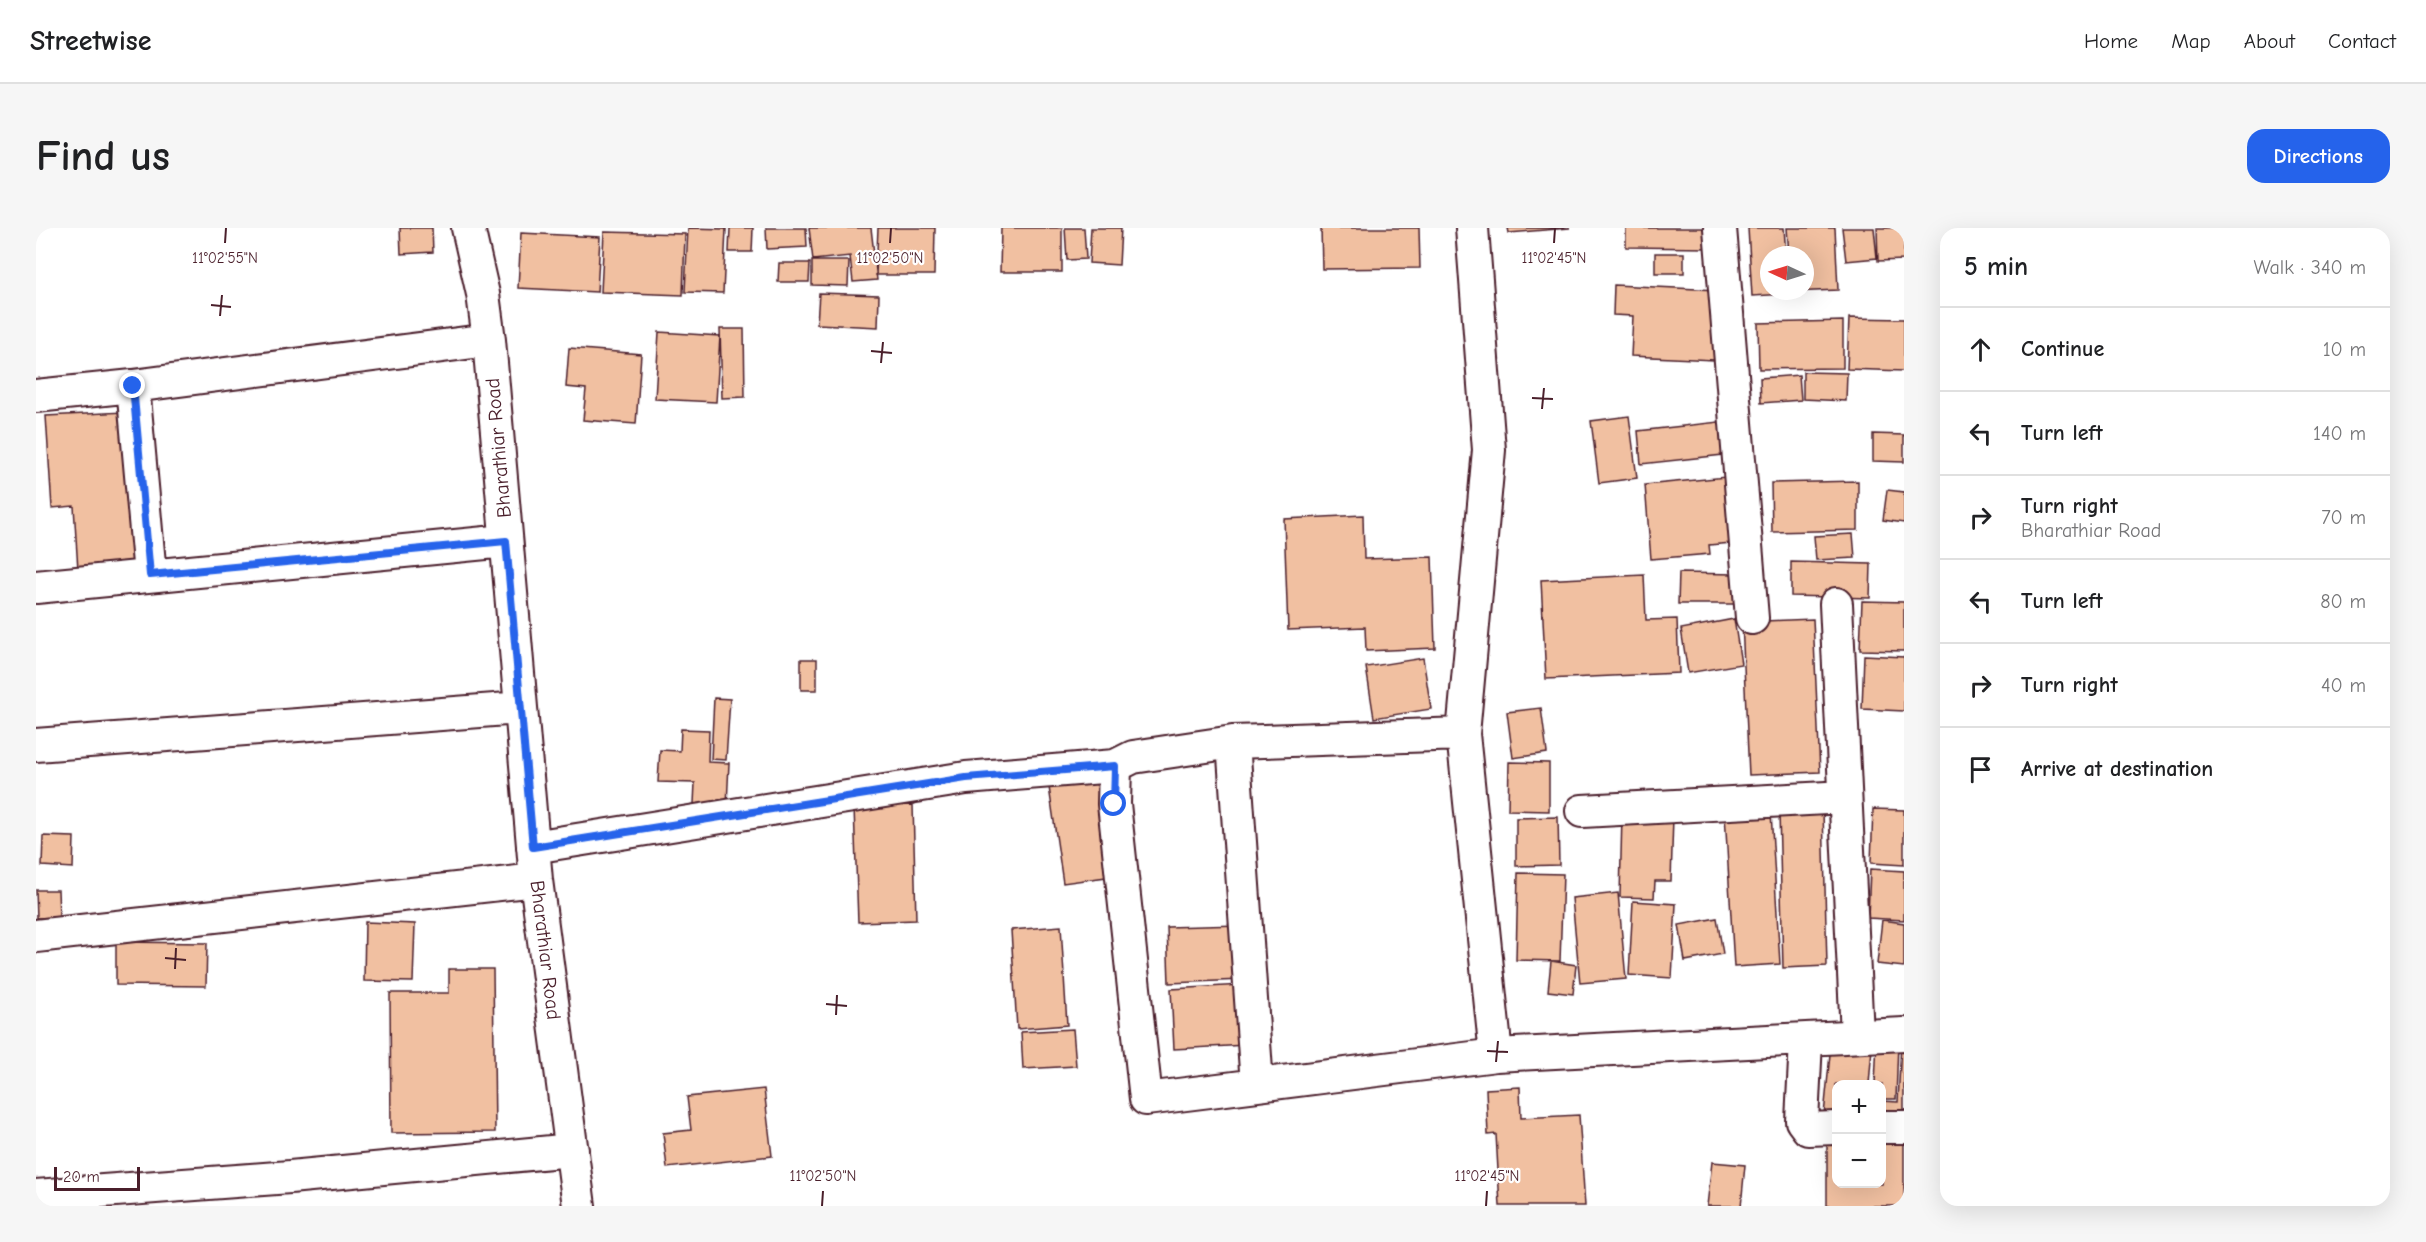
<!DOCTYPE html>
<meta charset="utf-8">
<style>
:root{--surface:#fff;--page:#f6f6f6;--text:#202124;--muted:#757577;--line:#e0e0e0;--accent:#2563eb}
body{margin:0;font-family:"Comic Neue",sans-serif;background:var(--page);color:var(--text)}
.controls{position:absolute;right:18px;bottom:18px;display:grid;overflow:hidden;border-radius:12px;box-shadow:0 6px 24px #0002}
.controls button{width:54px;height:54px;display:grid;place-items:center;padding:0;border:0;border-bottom:2px solid var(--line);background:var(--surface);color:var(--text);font:30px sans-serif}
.compass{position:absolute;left:1724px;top:18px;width:54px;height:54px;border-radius:50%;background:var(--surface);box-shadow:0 6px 24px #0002;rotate:274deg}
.scale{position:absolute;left:18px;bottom:15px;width:86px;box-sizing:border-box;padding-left:6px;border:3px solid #4a1f2b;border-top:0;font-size:16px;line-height:21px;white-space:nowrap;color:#4a1f2b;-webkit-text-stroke:4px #fff;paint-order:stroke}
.stop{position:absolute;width:18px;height:18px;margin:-14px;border:4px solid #2563eb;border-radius:50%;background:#fff}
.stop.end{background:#2563eb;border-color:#fff;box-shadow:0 2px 6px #0008}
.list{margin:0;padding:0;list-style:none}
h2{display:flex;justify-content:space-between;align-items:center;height:78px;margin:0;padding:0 24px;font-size:26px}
h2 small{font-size:20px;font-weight:400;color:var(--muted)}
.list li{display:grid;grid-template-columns:39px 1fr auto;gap:18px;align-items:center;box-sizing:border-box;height:84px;padding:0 24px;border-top:2px solid var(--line)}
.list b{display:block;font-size:22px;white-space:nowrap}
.list p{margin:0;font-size:20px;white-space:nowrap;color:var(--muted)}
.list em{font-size:20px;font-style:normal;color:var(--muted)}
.icon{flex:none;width:33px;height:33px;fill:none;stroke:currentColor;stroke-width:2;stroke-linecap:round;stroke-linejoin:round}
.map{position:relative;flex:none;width:1868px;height:978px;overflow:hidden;border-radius:18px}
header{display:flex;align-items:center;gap:36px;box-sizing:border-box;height:84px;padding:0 30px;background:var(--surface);border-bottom:2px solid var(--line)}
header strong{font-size:28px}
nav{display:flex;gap:33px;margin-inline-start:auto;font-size:21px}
.intro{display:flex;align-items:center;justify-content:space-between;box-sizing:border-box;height:144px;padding:0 36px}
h1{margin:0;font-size:42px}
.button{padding:15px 27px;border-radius:18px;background:var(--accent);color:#fff;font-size:21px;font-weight:700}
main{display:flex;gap:36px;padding:0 36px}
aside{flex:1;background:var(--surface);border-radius:18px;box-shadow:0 6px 24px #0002}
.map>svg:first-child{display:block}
</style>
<header>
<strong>Streetwise</strong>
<nav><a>Home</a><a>Map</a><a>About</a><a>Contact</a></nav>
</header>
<div class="intro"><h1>Find us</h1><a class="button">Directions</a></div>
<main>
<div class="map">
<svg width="1868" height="978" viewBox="0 0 1868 978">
<rect width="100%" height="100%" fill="#fff"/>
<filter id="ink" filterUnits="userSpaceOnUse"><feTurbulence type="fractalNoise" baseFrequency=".0167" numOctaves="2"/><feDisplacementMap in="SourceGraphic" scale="12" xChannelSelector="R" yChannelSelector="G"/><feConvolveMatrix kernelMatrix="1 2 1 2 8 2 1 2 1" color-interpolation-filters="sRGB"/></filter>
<g filter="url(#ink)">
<path fill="#f1c0a1" stroke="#4a1f2b" stroke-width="1.5" d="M 364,0 L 396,0 L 397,24 L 365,26 Z
M 652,0 L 690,1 L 687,65 L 649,64 Z
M 694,0 L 717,0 L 716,24 L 693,24 Z
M 730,0 L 770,0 L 771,19 L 731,21 Z
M 773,0 L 835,0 L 841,52 L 817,54 L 814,28 L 777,32 Z
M 842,0 L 899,0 L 898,47 L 840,47 Z
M 965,0 L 1026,0 L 1026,44 L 964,44 Z
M 1029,0 L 1048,0 L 1050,31 L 1031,32 Z
M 1055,0 L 1085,0 L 1083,37 L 1053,35 Z
M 1285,0 L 1383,0 L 1384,40 L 1286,41 Z
M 1472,0 L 1534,0 L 1473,5 Z
M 1590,0 L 1672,0 L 1672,20 L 1590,19 Z
M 1712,0 L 1748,0 L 1750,27 L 1733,27 L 1733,63 L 1752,63 L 1752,66 L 1716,68 Z
M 1751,0 L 1799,0 L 1802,62 L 1754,64 L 1769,63 L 1769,27 L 1753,27 Z
M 1806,0 L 1838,0 L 1841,30 L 1810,33 Z
M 1841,0 L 1868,0 L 1868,32 L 1842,33 Z
M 568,4 L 649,6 L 647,67 L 565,64 Z
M 485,5 L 564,9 L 561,64 L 482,60 Z
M 1619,25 L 1648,25 L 1648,45 L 1619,45 Z
M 776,33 L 813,33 L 812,58 L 776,57 Z
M 743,35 L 774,35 L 773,54 L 742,54 Z
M 1578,57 L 1681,62 L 1678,132 L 1595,128 L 1597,88 L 1577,87 Z
M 783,65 L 843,67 L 842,99 L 781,96 Z
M 1813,90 L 1868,91 L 1868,143 L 1811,141 Z
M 1807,93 L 1807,140 L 1723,141 L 1722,95 Z
M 684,101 L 708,101 L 709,169 L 686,170 Z
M 623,104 L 684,108 L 680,174 L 619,171 Z
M 533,120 L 605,126 L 600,196 L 547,192 L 550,161 L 530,159 Z
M 1767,144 L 1811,145 L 1810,173 L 1767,171 Z
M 1763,147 L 1765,172 L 1725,175 L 1724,150 Z
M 89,184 L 98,339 L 42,342 L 38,278 L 16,280 L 10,188 Z
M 1593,188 L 1601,250 L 1563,255 L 1555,193 Z
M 1692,193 L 1696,226 L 1605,236 L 1602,203 Z
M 1837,206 L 1868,207 L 1868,234 L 1837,233 Z
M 1690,249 L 1696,315 L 1673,317 L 1674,326 L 1615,331 L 1609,257 Z
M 1822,253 L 1822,302 L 1736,304 L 1735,255 Z
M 1851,262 L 1868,264 L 1868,295 L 1847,292 Z
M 1327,287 L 1328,331 L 1396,329 L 1399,420 L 1330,423 L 1329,399 L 1252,402 L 1248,291 Z
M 1817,306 L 1819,330 L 1780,332 L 1778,308 Z
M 1755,334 L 1835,336 L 1834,370 L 1755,368 Z
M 1643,345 L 1700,346 L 1700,376 L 1642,376 Z
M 1608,347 L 1610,392 L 1641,391 L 1643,445 L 1510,451 L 1505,352 Z
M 1826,373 L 1868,374 L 1868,423 L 1824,422 Z
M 1698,391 L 1705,436 L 1652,445 L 1645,401 Z
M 1777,391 L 1784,544 L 1713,547 L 1706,394 Z
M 1828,427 L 1868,429 L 1868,483 L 1826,481 Z
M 1387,430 L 1395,481 L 1338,490 L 1330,439 Z
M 765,431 L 781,431 L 781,462 L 765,462 Z
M 678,470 L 694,471 L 690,532 L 675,531 Z
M 1505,480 L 1511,525 L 1477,530 L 1471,484 Z
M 645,501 L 673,502 L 672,534 L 693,535 L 691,577 L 658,576 L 659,555 L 622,554 L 624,522 L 644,523 Z
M 1473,534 L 1513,535 L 1513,583 L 1472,582 Z
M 1061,544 L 1077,648 L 1027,655 L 1012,552 Z
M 877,577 L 880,692 L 822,694 L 818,579 Z
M 1837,581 L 1868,582 L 1868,637 L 1835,635 Z
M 1787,582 L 1791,738 L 1747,740 L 1743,584 Z
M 1735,584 L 1744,736 L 1698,739 L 1689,586 Z
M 1586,587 L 1637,589 L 1635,653 L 1619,653 L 1618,670 L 1584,669 Z
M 1522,589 L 1523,637 L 1480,638 L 1480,590 Z
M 7,608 L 38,609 L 37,640 L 6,638 Z
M 1834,641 L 1868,643 L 1868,692 L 1832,690 Z
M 1482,645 L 1527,646 L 1524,733 L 1480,732 Z
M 0,662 L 22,662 L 23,689 L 1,690 Z
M 1582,665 L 1590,751 L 1544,755 L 1536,670 Z
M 1597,673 L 1640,676 L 1636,750 L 1593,747 Z
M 1681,690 L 1687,726 L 1649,733 L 1643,697 Z
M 1846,692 L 1868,695 L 1868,739 L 1841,736 Z
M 329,694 L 379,696 L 377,754 L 328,753 Z
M 1205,697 L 1206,752 L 1133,755 L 1131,699 Z
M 1025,698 L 1031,797 L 981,801 L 975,702 Z
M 80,714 L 171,715 L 170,758 L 80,757 Z
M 1515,733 L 1540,737 L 1537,766 L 1512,763 Z
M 413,741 L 457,741 L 459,904 L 355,905 L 354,765 L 413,765 Z
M 1207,757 L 1210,817 L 1138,821 L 1135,761 Z
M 1037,801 L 1040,838 L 987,841 L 985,804 Z
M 1841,813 L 1862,814 L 1860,871 L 1846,871 L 1846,856 L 1839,856 Z
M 1795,816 L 1836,820 L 1833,856 L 1800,856 L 1800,888 L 1788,887 Z
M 1865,816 L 1868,816 L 1868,888 L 1846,887 L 1846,873 L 1862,874 Z
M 1484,859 L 1485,890 L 1543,887 L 1549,978 L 1464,978 L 1460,906 L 1452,907 L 1450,861 Z
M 728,861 L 736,928 L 631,940 L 627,905 L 655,902 L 651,869 Z
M 1791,910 L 1800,910 L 1800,956 L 1846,956 L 1846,911 L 1868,911 L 1868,978 L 1791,978 Z
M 1676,934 L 1709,937 L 1705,978 L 1671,978 Z"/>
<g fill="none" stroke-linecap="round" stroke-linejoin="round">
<defs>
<path id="minor" d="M 432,0 L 447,66 L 453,112 L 500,652 L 543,978
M 1436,0 L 1453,222 L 1427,506 L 1460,827
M 1684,0 L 1716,390
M 97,158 L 114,347
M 0,168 L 97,158 L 453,112
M 0,359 L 470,313
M 1800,376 L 1821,807
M 1197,514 L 1221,857
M 0,517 L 485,480
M 1079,538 L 1078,576 L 1110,871 L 1460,827 L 1868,806
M 1546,583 L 1809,569
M 497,619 L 930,550 L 1079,538 L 1097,529 L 1197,514 L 1427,506
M 0,708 L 500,652
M 1770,813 L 1766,893 L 1772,901 L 1800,900
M 1846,899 L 1868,899
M 0,968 L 254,949 L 536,922"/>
</defs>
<use href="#minor" stroke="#4a1f2b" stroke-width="36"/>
<use href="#minor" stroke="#fff" stroke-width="32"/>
</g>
</g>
<g fill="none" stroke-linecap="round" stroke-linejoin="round" filter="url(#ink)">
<path stroke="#2563eb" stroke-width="8" d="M 97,158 L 114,347 L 470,313 L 497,619 L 930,550 L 1079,538 L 1078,576"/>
</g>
<path fill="none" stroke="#4a1f2b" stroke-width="2" d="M 189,15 L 190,0M 854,15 L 855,0M 1518,15 L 1519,0M 175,77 L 195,79M 184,88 L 186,67M 835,123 L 856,125M 845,135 L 847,114M 1496,170 L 1517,171M 1506,181 L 1508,160M 129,730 L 150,732M 139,741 L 140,720M 790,776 L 811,778M 800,787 L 801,767M 1451,823 L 1472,824M 1460,834 L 1462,813M 786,978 L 787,963M 1450,978 L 1451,963"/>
<g text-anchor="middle" stroke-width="4.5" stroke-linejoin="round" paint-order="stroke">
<g font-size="20" fill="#4a1f2b" stroke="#fff">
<text transform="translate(462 220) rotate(-95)" y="7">Bharathiar Road</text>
<text transform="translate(510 722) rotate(83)" y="7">Bharathiar Road</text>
</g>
</g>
<g font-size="15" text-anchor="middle" fill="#4a1f2b" stroke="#fff" stroke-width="4.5" stroke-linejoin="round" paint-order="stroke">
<text x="189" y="35">11°02'55"N</text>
<text x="854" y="35">11°02'50"N</text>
<text x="1518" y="35">11°02'45"N</text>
<text x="787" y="953">11°02'50"N</text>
<text x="1451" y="953">11°02'45"N</text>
</g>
</svg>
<div class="controls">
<button>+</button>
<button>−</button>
</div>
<svg class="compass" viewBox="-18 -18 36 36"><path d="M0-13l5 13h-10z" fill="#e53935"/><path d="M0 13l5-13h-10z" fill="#757577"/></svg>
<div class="scale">20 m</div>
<div class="stop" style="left:1078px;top:576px"></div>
<div class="stop end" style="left:97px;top:158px"></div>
</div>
<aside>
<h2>5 min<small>Walk · 340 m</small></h2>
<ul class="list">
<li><svg class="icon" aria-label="ahead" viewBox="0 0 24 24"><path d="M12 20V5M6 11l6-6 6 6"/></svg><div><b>Continue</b></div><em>10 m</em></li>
<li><svg class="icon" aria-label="left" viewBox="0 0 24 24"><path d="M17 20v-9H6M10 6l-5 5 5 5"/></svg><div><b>Turn left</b></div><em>140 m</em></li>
<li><svg class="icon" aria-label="right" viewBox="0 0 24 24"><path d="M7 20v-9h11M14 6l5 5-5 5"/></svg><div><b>Turn right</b><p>Bharathiar Road</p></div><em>70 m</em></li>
<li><svg class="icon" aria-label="left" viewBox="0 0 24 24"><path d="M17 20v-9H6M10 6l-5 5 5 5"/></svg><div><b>Turn left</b></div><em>80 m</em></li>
<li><svg class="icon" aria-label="right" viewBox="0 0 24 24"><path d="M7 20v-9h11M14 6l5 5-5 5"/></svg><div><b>Turn right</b></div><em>40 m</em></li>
<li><svg class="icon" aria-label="arrive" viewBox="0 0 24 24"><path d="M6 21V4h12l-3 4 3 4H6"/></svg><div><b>Arrive at destination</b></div></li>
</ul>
</aside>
</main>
